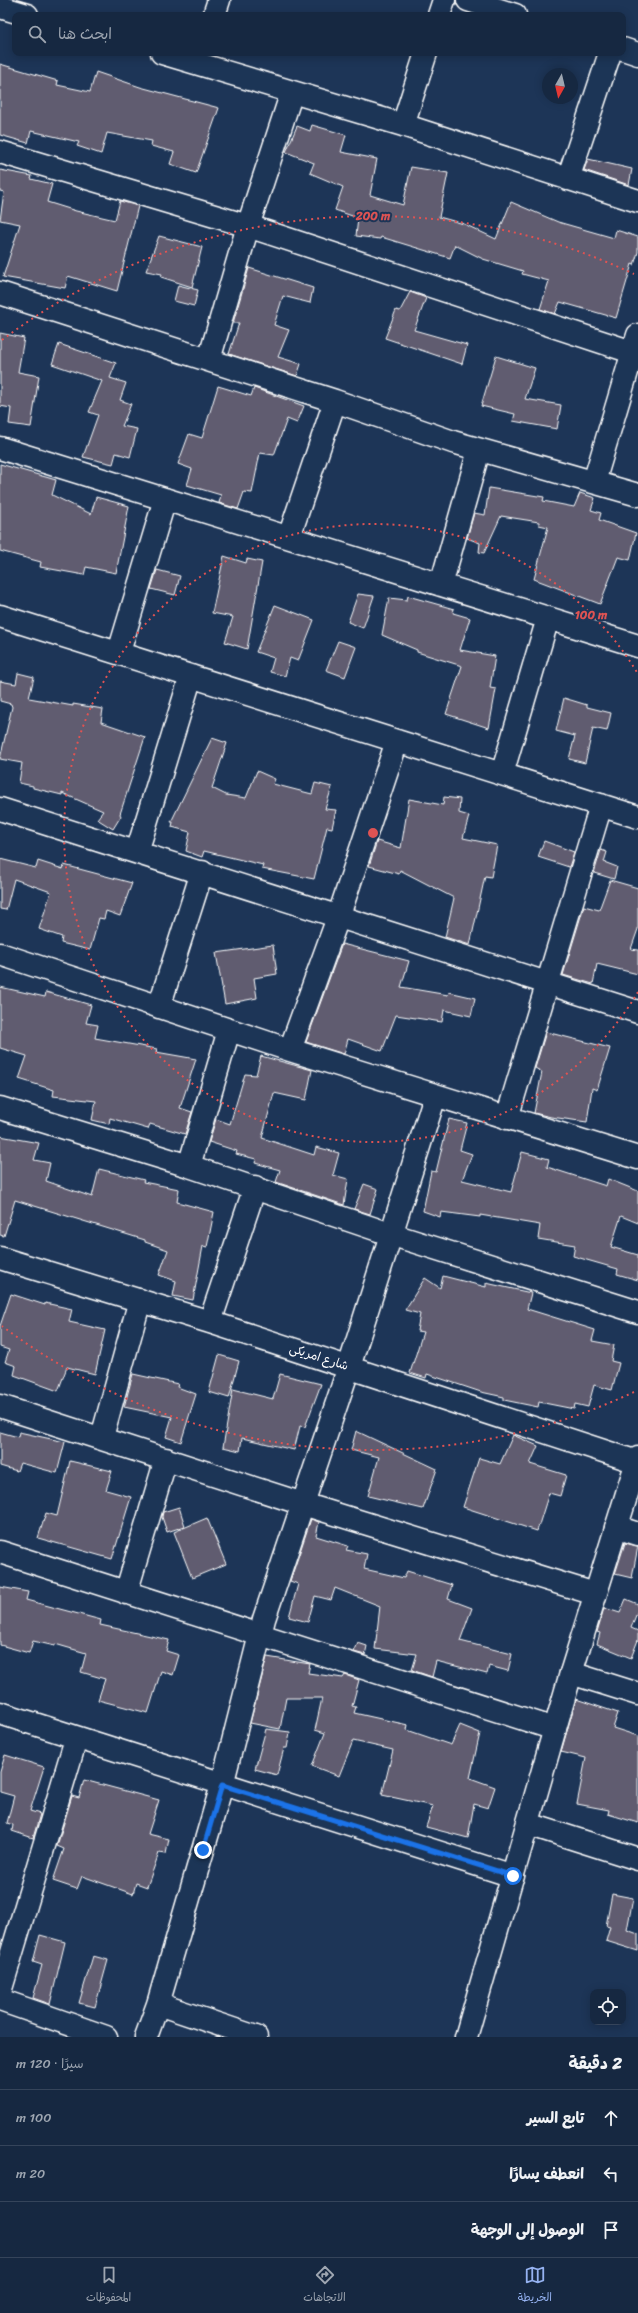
<!DOCTYPE html>
<html lang="ar">
<meta charset="utf-8">
<style>
:root{--surface:#162841;--page:#23344c;--text:#f1f3f6;--muted:#9ea6b1;--line:#35445a;--accent:#95b2f1}
body{margin:0;font-family:Sriracha,"Playpen Sans Arabic",sans-serif;background:var(--page);color:var(--text);direction:rtl}
.controls{position:absolute;right:12px;bottom:12px;display:grid;overflow:hidden;border-radius:8px;box-shadow:0 2px 10px #0003}
.controls button{width:36px;height:36px;display:grid;place-items:center;padding:0;border:0;border-bottom:1px solid var(--line);background:var(--surface);color:var(--text);font:20px sans-serif}
.compass{position:absolute;left:542px;top:68px;width:36px;height:36px;border-radius:50%;background:var(--surface);box-shadow:0 2px 10px #0003;rotate:188deg}
.stop{position:absolute;width:12px;height:12px;margin:-9px;border:3px solid #1a73e8;border-radius:50%;background:#fff}
.stop.end{background:#1a73e8;border-color:#fff;box-shadow:0 1px 4px #0008}
.list{margin:0;padding:0;list-style:none}
h2{display:flex;justify-content:space-between;align-items:center;height:52px;margin:0;padding:0 16px;font-size:17px}
h2 small{font-size:13px;font-weight:400;color:var(--muted)}
.list li{display:grid;grid-template-columns:26px 1fr auto;gap:12px;align-items:center;box-sizing:border-box;height:56px;padding:0 16px;border-top:1px solid var(--line)}
.list b{display:block;font-size:15px;white-space:nowrap}
.list em{font-size:13px;font-style:normal;color:var(--muted)}
.icon{flex:none;width:22px;height:22px;fill:none;stroke:currentColor;stroke-width:2;stroke-linecap:round;stroke-linejoin:round}
.map{position:relative;flex:none;width:638px;height:2037px;overflow:hidden;direction:ltr}
.search{position:absolute;background:var(--surface);box-shadow:0 2px 10px #0003;left:12px;right:12px;top:12px;height:44px;display:flex;align-items:center;gap:10px;box-sizing:border-box;padding:0 14px;border-radius:8px;color:var(--muted);font-size:15px}
.sheet{height:220px;background:var(--surface)}
nav{display:flex;justify-content:space-around;align-items:center;box-sizing:border-box;height:56px;border-top:1px solid var(--line);background:var(--surface);font-size:11px;color:var(--muted)}
nav a{display:grid;justify-items:center;gap:2px}
nav .on{color:var(--accent)}
.map>svg:first-child{display:block}
</style>
<div class="map">
<svg width="638" height="2037" viewBox="0 0 638 2037">
<rect width="100%" height="100%" fill="#1d3557"/>
<filter id="ink" filterUnits="userSpaceOnUse"><feTurbulence type="fractalNoise" baseFrequency=".025" numOctaves="2"/><feDisplacementMap in="SourceGraphic" scale="8" xChannelSelector="R" yChannelSelector="G"/><feConvolveMatrix kernelMatrix="1 2 1 2 8 2 1 2 1" color-interpolation-filters="sRGB"/></filter>
<g filter="url(#ink)">
<path fill="#605b6f" stroke="#fff" d="M 0,64 L 58,81 L 57,85 L 90,92 L 96,72 L 140,87 L 219,108 L 196,173 L 170,164 L 174,152 L 151,146 L 152,141 L 107,133 L 101,154 L 77,146 L 79,142 L 31,131 L 28,143 L 0,135 Z
M 312,125 L 346,135 L 341,152 L 377,159 L 370,195 L 403,205 L 411,167 L 448,173 L 439,217 L 464,224 L 496,239 L 511,202 L 558,222 L 614,238 L 616,230 L 638,237 L 638,252 L 634,265 L 632,264 L 616,318 L 560,302 L 555,314 L 540,309 L 549,281 L 522,274 L 523,271 L 483,259 L 455,245 L 450,258 L 381,237 L 380,239 L 356,236 L 358,218 L 335,210 L 343,187 L 310,173 L 314,163 L 286,152 L 297,126 L 310,131 Z
M 588,159 L 632,169 L 629,185 L 584,170 Z
M 0,170 L 32,176 L 31,179 L 52,184 L 47,202 L 76,211 L 115,220 L 120,201 L 138,206 L 117,291 L 68,276 L 65,288 L 3,277 L 20,224 L 0,220 L 4,192 L 0,191 Z
M 159,236 L 202,247 L 192,287 L 161,277 L 162,274 L 146,271 Z
M 249,268 L 313,288 L 310,303 L 283,296 L 274,325 L 289,330 L 278,357 L 301,364 L 297,376 L 229,354 L 239,323 L 233,323 Z
M 178,285 L 198,290 L 194,306 L 174,301 Z
M 410,292 L 426,298 L 414,330 L 467,345 L 462,364 L 385,338 L 396,310 L 400,311 Z
M 0,333 L 24,338 L 18,372 L 39,376 L 31,427 L 9,424 L 11,408 L 0,406 Z
M 59,344 L 116,363 L 110,378 L 126,383 L 120,400 L 131,404 L 122,426 L 137,429 L 130,457 L 116,453 L 113,464 L 83,457 L 98,415 L 89,412 L 102,381 L 52,364 Z
M 496,356 L 535,368 L 525,399 L 561,405 L 557,429 L 513,421 L 515,414 L 481,406 Z
M 218,386 L 251,396 L 254,388 L 304,406 L 297,423 L 287,419 L 274,455 L 260,453 L 252,493 L 244,492 L 238,509 L 219,503 L 221,495 L 187,485 L 192,469 L 178,464 L 189,434 L 202,438 Z
M 0,464 L 56,480 L 52,495 L 91,514 L 96,497 L 129,506 L 116,573 L 86,567 L 84,575 L 40,567 L 41,562 L 0,551 Z
M 489,488 L 544,497 L 543,501 L 574,507 L 580,493 L 595,498 L 591,510 L 601,513 L 599,520 L 636,533 L 630,560 L 618,557 L 600,604 L 534,579 L 548,527 L 539,525 L 539,522 L 501,516 L 484,553 L 479,552 L 480,543 L 467,538 L 474,513 L 485,515 Z
M 224,556 L 246,563 L 247,559 L 262,562 L 247,649 L 225,642 L 233,617 L 212,613 Z
M 157,570 L 180,576 L 175,595 L 151,589 Z
M 358,594 L 374,596 L 363,628 L 348,622 Z
M 408,596 L 454,609 L 453,613 L 470,618 L 460,650 L 495,656 L 490,688 L 496,689 L 489,728 L 446,714 L 462,666 L 417,652 L 417,650 L 382,635 L 389,598 L 407,600 Z
M 275,605 L 314,620 L 298,661 L 290,658 L 285,676 L 270,672 L 274,658 L 256,652 Z
M 338,641 L 356,647 L 345,677 L 326,670 Z
M 18,673 L 34,677 L 29,698 L 73,706 L 73,704 L 103,709 L 101,722 L 145,737 L 120,814 L 121,816 L 113,829 L 97,819 L 103,811 L 62,793 L 62,795 L 33,788 L 33,786 L 19,783 L 22,763 L 0,759 L 12,707 L 11,704 L 0,701 L 0,681 L 16,684 Z
M 564,698 L 587,705 L 587,707 L 611,713 L 607,731 L 593,728 L 585,763 L 569,759 L 575,736 L 556,731 Z
M 212,738 L 227,743 L 212,788 L 226,795 L 246,798 L 257,771 L 275,779 L 273,784 L 312,794 L 315,783 L 332,787 L 325,809 L 336,810 L 332,828 L 327,827 L 314,879 L 262,869 L 263,865 L 204,851 L 202,857 L 186,851 L 190,832 L 172,827 L 173,822 L 171,822 Z
M 444,797 L 460,799 L 459,813 L 469,816 L 463,838 L 497,845 L 491,877 L 485,876 L 470,945 L 445,937 L 454,898 L 400,870 L 399,874 L 369,866 L 377,841 L 401,848 L 409,799 L 443,805 Z
M 544,841 L 574,852 L 569,867 L 538,857 Z
M 601,850 L 607,852 L 604,862 L 617,867 L 614,879 L 594,873 Z
M 0,859 L 36,868 L 38,861 L 63,869 L 64,865 L 132,883 L 120,916 L 106,911 L 104,919 L 99,918 L 90,950 L 61,943 L 62,937 L 39,929 L 51,892 L 14,879 L 6,910 L 0,909 Z
M 610,880 L 638,888 L 638,929 L 631,949 L 638,950 L 638,974 L 597,964 L 593,984 L 563,975 L 584,906 L 599,910 Z
M 342,944 L 409,961 L 401,987 L 448,995 L 449,992 L 475,998 L 471,1016 L 444,1010 L 442,1022 L 396,1015 L 382,1051 L 348,1039 L 344,1054 L 306,1042 Z
M 273,945 L 277,974 L 254,978 L 257,998 L 225,1004 L 216,953 Z
M 0,987 L 45,997 L 46,992 L 91,1005 L 86,1023 L 98,1025 L 95,1038 L 157,1049 L 156,1052 L 196,1059 L 180,1108 L 192,1112 L 185,1134 L 150,1124 L 148,1129 L 110,1118 L 109,1124 L 92,1120 L 96,1101 L 53,1096 L 54,1090 L 19,1079 L 27,1056 L 0,1048 Z
M 546,1032 L 610,1048 L 597,1090 L 592,1088 L 587,1122 L 551,1117 L 534,1113 L 542,1072 L 535,1068 Z
M 261,1056 L 312,1070 L 306,1100 L 274,1093 L 262,1138 L 314,1155 L 316,1147 L 339,1153 L 333,1175 L 348,1179 L 344,1205 L 276,1182 L 280,1170 L 255,1163 L 256,1159 L 236,1154 L 237,1151 L 209,1142 L 216,1119 L 230,1124 L 245,1074 L 256,1075 Z
M 449,1119 L 467,1123 L 460,1150 L 472,1154 L 462,1180 L 511,1192 L 522,1152 L 549,1159 L 547,1167 L 606,1186 L 608,1179 L 638,1191 L 638,1223 L 621,1216 L 611,1247 L 638,1255 L 638,1280 L 617,1274 L 618,1269 L 573,1256 L 575,1245 L 538,1239 L 540,1225 L 480,1215 L 480,1217 L 441,1212 L 440,1217 L 423,1211 L 431,1171 L 436,1172 Z
M 0,1136 L 39,1143 L 34,1160 L 50,1163 L 46,1181 L 92,1197 L 99,1169 L 144,1180 L 143,1182 L 179,1189 L 177,1202 L 214,1212 L 207,1247 L 203,1246 L 193,1300 L 173,1296 L 176,1281 L 159,1275 L 168,1250 L 145,1242 L 145,1240 L 15,1200 L 4,1236 L 0,1235 Z
M 364,1184 L 378,1189 L 370,1214 L 354,1209 Z
M 443,1276 L 486,1287 L 486,1283 L 531,1293 L 527,1309 L 595,1330 L 592,1341 L 614,1345 L 611,1361 L 619,1363 L 612,1390 L 594,1385 L 588,1407 L 575,1404 L 574,1409 L 539,1402 L 538,1407 L 504,1400 L 504,1397 L 481,1392 L 427,1374 L 426,1378 L 410,1373 L 423,1332 L 417,1331 L 420,1314 L 405,1310 L 425,1278 L 440,1288 Z
M 11,1294 L 45,1305 L 45,1303 L 72,1309 L 69,1322 L 105,1330 L 95,1374 L 67,1367 L 58,1391 L 14,1375 L 16,1366 L 5,1362 L 9,1350 L 0,1347 L 0,1326 Z
M 219,1355 L 239,1361 L 229,1398 L 209,1392 Z
M 133,1374 L 178,1384 L 177,1387 L 196,1394 L 181,1442 L 166,1437 L 172,1417 L 124,1407 Z
M 280,1374 L 321,1384 L 305,1427 L 300,1426 L 294,1450 L 242,1438 L 240,1451 L 223,1447 L 233,1389 L 273,1399 Z
M 356,1431 L 437,1469 L 423,1509 L 368,1496 L 379,1457 L 351,1450 Z
M 0,1432 L 18,1437 L 19,1432 L 65,1442 L 57,1473 L 20,1463 L 17,1471 L 0,1466 Z
M 513,1435 L 538,1446 L 530,1464 L 566,1475 L 560,1496 L 549,1493 L 537,1531 L 463,1507 L 479,1458 L 500,1464 Z
M 70,1461 L 112,1471 L 106,1490 L 131,1497 L 112,1559 L 38,1538 L 46,1513 L 57,1516 Z
M 179,1507 L 185,1526 L 167,1532 L 162,1517 L 163,1512 Z
M 207,1518 L 226,1564 L 192,1578 L 174,1532 Z
M 311,1519 L 319,1522 L 316,1536 L 348,1546 L 346,1550 L 367,1554 L 364,1569 L 404,1578 L 407,1571 L 452,1585 L 448,1599 L 472,1608 L 460,1641 L 512,1654 L 508,1671 L 489,1666 L 487,1674 L 436,1661 L 432,1677 L 412,1670 L 417,1654 L 375,1649 L 380,1606 L 335,1588 L 331,1600 L 315,1596 L 308,1622 L 289,1617 L 298,1584 L 290,1581 Z
M 625,1543 L 638,1546 L 632,1578 L 615,1574 Z
M 0,1587 L 28,1592 L 26,1600 L 101,1620 L 100,1625 L 169,1640 L 166,1651 L 179,1655 L 173,1675 L 161,1671 L 148,1713 L 98,1700 L 105,1679 L 81,1672 L 86,1653 L 55,1644 L 55,1646 L 33,1641 L 29,1653 L 0,1645 Z
M 626,1599 L 638,1604 L 638,1610 L 631,1628 L 638,1631 L 638,1640 L 631,1658 L 597,1644 L 600,1633 L 597,1632 L 604,1608 L 620,1613 Z
M 358,1643 L 367,1646 L 365,1655 L 354,1652 Z
M 267,1657 L 310,1664 L 308,1673 L 343,1678 L 345,1675 L 359,1680 L 352,1706 L 356,1707 L 354,1713 L 408,1725 L 407,1730 L 451,1745 L 460,1725 L 480,1733 L 470,1778 L 495,1787 L 488,1808 L 474,1804 L 468,1838 L 426,1827 L 433,1806 L 382,1795 L 393,1750 L 353,1741 L 339,1776 L 312,1766 L 325,1733 L 315,1730 L 322,1698 L 286,1698 L 280,1729 L 250,1723 Z
M 576,1699 L 618,1713 L 613,1728 L 638,1736 L 638,1823 L 608,1814 L 609,1810 L 577,1804 L 586,1758 L 561,1752 Z
M 266,1729 L 290,1732 L 287,1748 L 284,1748 L 277,1775 L 255,1769 Z
M 5,1755 L 44,1767 L 30,1811 L 40,1814 L 33,1838 L 12,1831 L 13,1825 L 7,1823 L 14,1796 L 0,1792 L 0,1772 Z
M 84,1780 L 159,1800 L 148,1834 L 169,1839 L 166,1854 L 159,1853 L 147,1887 L 136,1883 L 133,1894 L 82,1876 L 77,1889 L 53,1881 L 64,1849 L 57,1846 L 72,1796 L 79,1798 Z
M 612,1894 L 633,1898 L 627,1930 L 638,1934 L 638,1951 L 606,1941 L 610,1927 L 606,1926 Z
M 40,1935 L 65,1942 L 50,2004 L 33,1998 L 42,1965 L 33,1962 Z
M 93,1956 L 108,1960 L 95,2007 L 79,2003 Z"/>
<g fill="none" stroke-linecap="round" stroke-linejoin="round">
<defs>
<path id="street" d="M 468,0 L 515,15
M 0,7 L 27,15
M 214,15 L 219,0
M 439,15 L 444,0
M 623,49 L 638,54
M 162,53 L 403,125 L 638,201
M 403,125 L 426,53
M 0,152 L 248,226 L 638,354
M 568,179 L 610,53
M 0,293 L 335,401 L 453,442 L 638,495
M 209,360 L 248,226 L 292,92
M 0,448 L 638,646
M 594,482 L 638,335
M 289,537 L 335,401
M 441,585 L 479,450
M 0,616 L 638,817
M 119,652 L 165,499
M 502,774 L 548,618
M 0,809 L 638,1012
M 137,852 L 191,676
M 0,954 L 290,1050 L 638,1158
M 159,1007 L 202,872
M 290,1050 L 339,915 L 397,741
M 0,1108 L 189,1166 L 390,1234 L 638,1312
M 507,1118 L 601,805
M 189,1166 L 229,1030
M 0,1258 L 210,1322 L 637,1462
M 210,1322 L 255,1187
M 0,1406 L 303,1504 L 595,1594
M 102,1437 L 140,1300
M 616,1527 L 638,1534
M 0,1552 L 555,1729
M 126,1593 L 166,1459
M 571,1673 L 638,1694
M 0,1713 L 513,1876
M 528,1824 L 638,1859
M 0,1992 L 76,1739
M 0,2000 L 106,2037
M 158,2004 L 256,2037
M 146,2037 L 158,2004 L 222,1785 L 264,1619 L 349,1367 L 435,1096"/>
<path id="secondary" d="M 466,2037 L 571,1673 L 638,1458"/>
</defs>
<use href="#street" stroke="#fff" stroke-width="25"/>
<use href="#secondary" stroke="#fff" stroke-width="25"/>
<use href="#street" stroke="#1d3557" stroke-width="22"/>
<use href="#secondary" stroke="#1d3557" stroke-width="22"/>
</g>
</g>
<g fill="none" stroke-linecap="round" stroke-linejoin="round" filter="url(#ink)">
<path stroke="#1a73e8" stroke-width="5" d="M 203,1850 L 222,1785 L 513,1876"/>
</g>
<g fill="none" stroke="#de5353" stroke-width="2" stroke-dasharray="2 4">
<path d="M638 992A309 309 0 1 1 638 674"/>
<path d="M634 1392A617 617 0 0 1 2 1326M2 340A617 617 0 0 1 634 274"/>
</g>
<g text-anchor="middle" stroke-width="4" stroke-linejoin="round" paint-order="stroke">
<g font-size="12" fill="#fff" stroke="#1d3557">
<text transform="translate(319 1357) rotate(18)" y="4">شارع امريكى</text>
</g>
</g>
<circle cx="373" cy="833" r="6" fill="#de5353" stroke="#1d3557" stroke-width="2"/>
<g font-size="12" text-anchor="middle" font-weight="bold" fill="#de5353" stroke="#1d3557" stroke-width="4" stroke-linejoin="round" paint-order="stroke">
<text x="373" y="220">200 m</text>
<text x="591" y="619">100 m</text>
</g>
</svg>
<div class="controls">
<button><svg class="icon" aria-label="locate" viewBox="0 0 24 24"><circle cx="12" cy="12" r="6"/><path d="M12 2v4M12 18v4M2 12h4M18 12h4"/></svg></button>
</div>
<svg class="compass" viewBox="-18 -18 36 36"><path d="M0-13l5 13h-10z" fill="#e53935"/><path d="M0 13l5-13h-10z" fill="#9ea6b1"/></svg>
<div class="stop" style="left:513px;top:1876px"></div>
<div class="stop end" style="left:203px;top:1850px"></div>
<div class="search"><svg class="icon" aria-label="search" viewBox="0 0 24 24"><circle cx="10" cy="10" r="6"/><path d="M15 15l6 6"/></svg>ابحث هنا</div>
</div>
<section class="sheet">
<h2>2 دقيقة<small>سيرًا · 120 m</small></h2>
<ul class="list">
<li><svg class="icon" aria-label="ahead" viewBox="0 0 24 24"><path d="M12 20V5M6 11l6-6 6 6"/></svg><div><b>تابع السير</b></div><em>100 m</em></li>
<li><svg class="icon" aria-label="left" viewBox="0 0 24 24"><path d="M17 20v-9H6M10 6l-5 5 5 5"/></svg><div><b>انعطف يسارًا</b></div><em>20 m</em></li>
<li><svg class="icon" aria-label="arrive" viewBox="0 0 24 24"><path d="M6 21V4h12l-3 4 3 4H6"/></svg><div><b>الوصول إلى الوجهة</b></div></li>
</ul>
</section>
<nav>
<a class="on"><svg class="icon" aria-label="map" viewBox="0 0 24 24"><path d="M3 6l6-2 6 2 6-2v14l-6 2-6-2-6 2zM9 4v14M15 6v14"/></svg>الخريطة</a>
<a><svg class="icon" aria-label="directions" viewBox="0 0 24 24"><path d="M12 3l9 9-9 9-9-9zM9 14v-3h6M13 9l2 2-2 2"/></svg>الاتجاهات</a>
<a><svg class="icon" aria-label="saved" viewBox="0 0 24 24"><path d="M7 4h10v16l-5-4-5 4z"/></svg>المحفوظات</a>
</nav>
